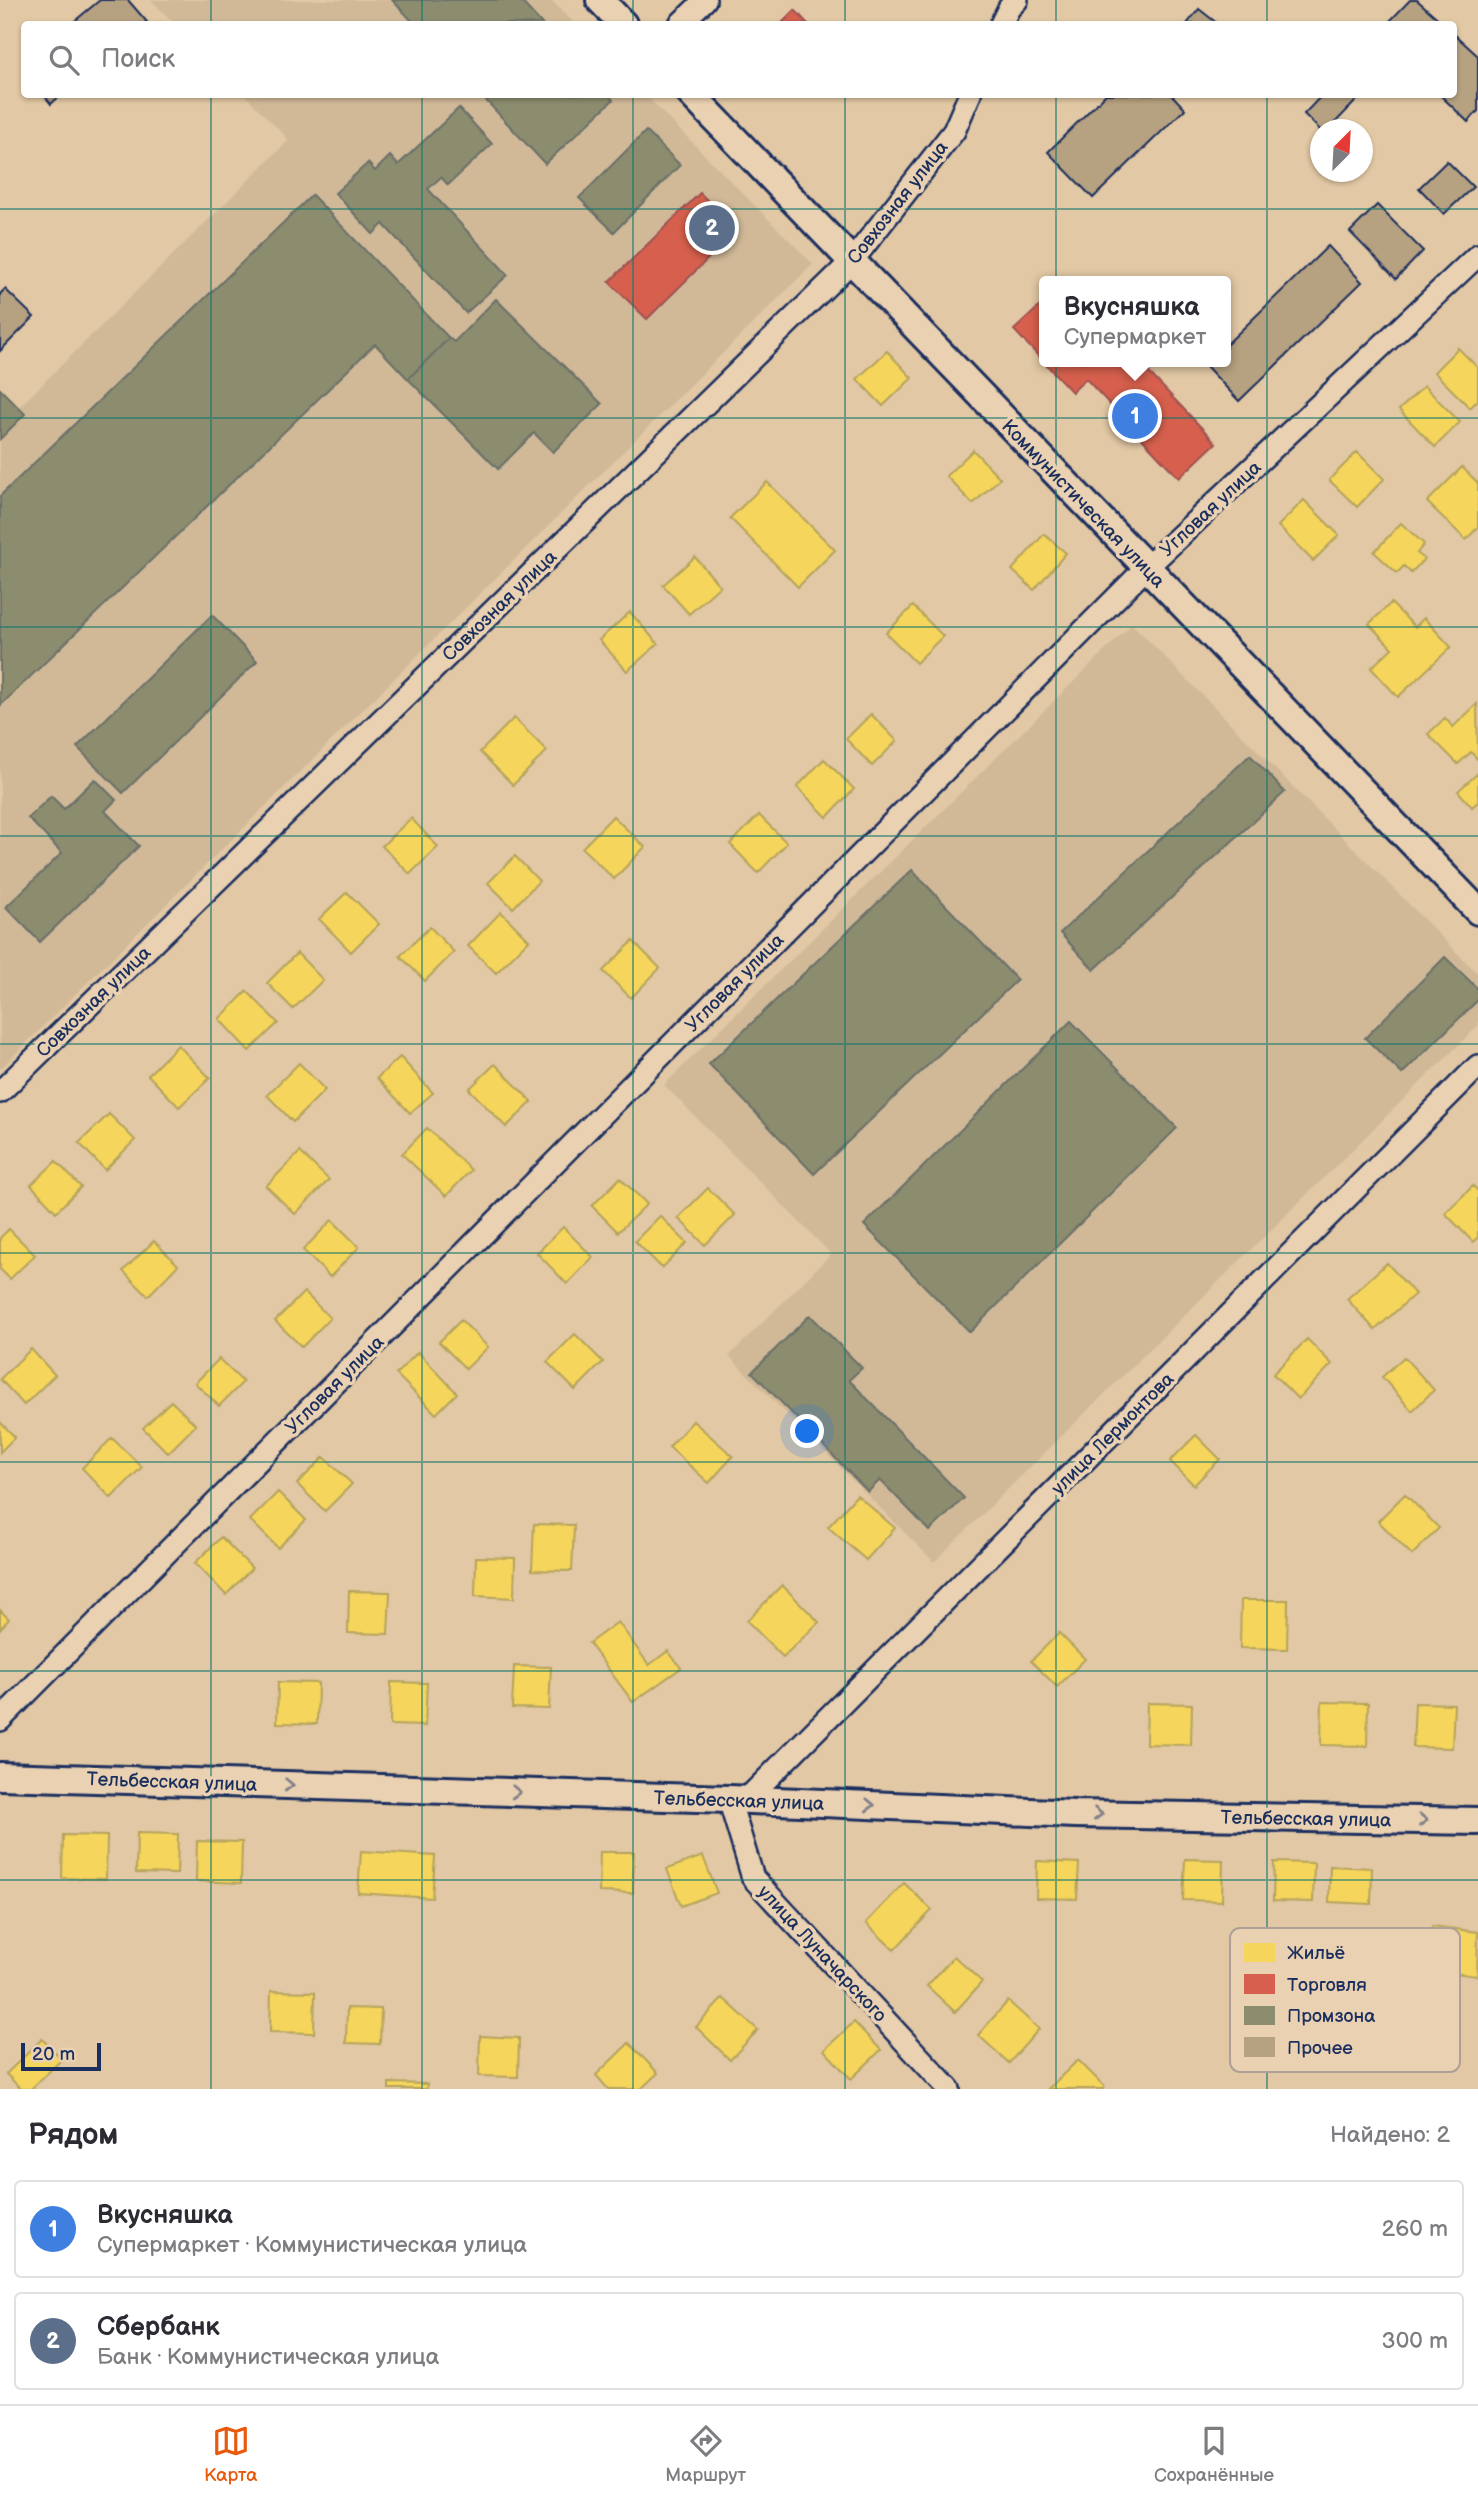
<!DOCTYPE html>
<html lang="ru">
<meta charset="utf-8">
<style>
:root{--surface:#fff;--page:#f2f2f3;--text:#2b2b33;--muted:#7c7c81;--line:#e1e1e2;--accent:#ea580c}
body{margin:0;font-family:"Balsamiq Sans",sans-serif;background:var(--page);color:var(--text)}
.compass{position:absolute;left:1310px;top:119px;width:63px;height:63px;border-radius:50%;background:var(--surface);box-shadow:0 2px 5px #0004;rotate:24deg}
.scale{position:absolute;left:21px;bottom:18px;width:80px;box-sizing:border-box;padding-left:7px;border:4px solid #1b2f5e;border-top:0;font-size:19px;line-height:24px;white-space:nowrap;color:#1b2f5e;-webkit-text-stroke:5px #ead1b2;paint-order:stroke}
.you{position:absolute;left:808px;top:1432px;width:24px;height:24px;margin:-18px;border:5px solid #fff;border-radius:50%;background:#1a73e8;box-shadow:0 0 0 10px #1a73e833}
.badge{display:grid;place-items:center;width:46px;height:46px;border-radius:50%;background:var(--accent);color:#fff;font-size:23px;font-weight:700}
.pin{position:absolute;translate:-50% -50%;border:4px solid #fff;box-shadow:0 2px 7px #0006}
.popup{position:absolute;left:1039px;top:276px;width:192px;height:91px;box-sizing:border-box;display:grid;place-content:center;border-radius:7px;background:var(--surface);filter:drop-shadow(0 2px 5px #0005);font-size:23px;white-space:nowrap;color:var(--muted)}
.popup b{font-size:26px;color:var(--text)}
.popup::after{content:'';position:absolute;left:50%;top:100%;margin-left:-14px;border:14px solid transparent;border-top-color:var(--surface)}
.list{margin:0;padding:0;list-style:none}
h2{display:flex;justify-content:space-between;align-items:center;height:91px;margin:0;padding:0 28px;font-size:30px}
h2 small{font-size:23px;font-weight:400;color:var(--muted)}
.list li{display:grid;grid-template-columns:46px 1fr auto;gap:21px;align-items:center;box-sizing:border-box;height:98px;margin:0 14px 14px;padding:0 14px;border:2px solid var(--line);border-radius:7px}
.list b{display:block;font-size:26px;white-space:nowrap}
.list p{margin:0;font-size:23px;white-space:nowrap;color:var(--muted)}
.list em{font-size:23px;font-style:normal;color:var(--muted)}
.icon{flex:none;width:38px;height:38px;fill:none;stroke:currentColor;stroke-width:2;stroke-linecap:round;stroke-linejoin:round}
.map{position:relative;flex:none;width:1478px;height:2089px;overflow:hidden}
.search{position:absolute;background:var(--surface);box-shadow:0 2px 5px #0004;left:21px;right:21px;top:21px;height:77px;display:flex;align-items:center;gap:18px;box-sizing:border-box;padding:0 24px;border-radius:7px;color:var(--muted);font-size:26px}
.sheet{height:315px;background:var(--surface)}
nav{display:flex;justify-content:space-around;align-items:center;box-sizing:border-box;height:98px;border-top:2px solid var(--line);background:var(--surface);font-size:19px;color:var(--muted)}
nav a{display:grid;justify-items:center;gap:4px}
nav .on{color:var(--accent)}
.map>svg:first-child{display:block}
</style>
<div class="map">
<svg width="1478" height="2089" viewBox="0 0 1478 2089">
<rect width="100%" height="100%" fill="#e2c8a4"/>
<filter id="ink" filterUnits="userSpaceOnUse"><feTurbulence type="fractalNoise" baseFrequency=".0143" numOctaves="2"/><feDisplacementMap in="SourceGraphic" scale="14" xChannelSelector="R" yChannelSelector="G"/><feConvolveMatrix kernelMatrix="1 2 1 2 8 2 1 2 1" color-interpolation-filters="sRGB"/></filter>
<g filter="url(#ink)">
<path fill="#d1b998" d="M 151,0 L 551,0 L 575,24 L 175,24 Z
M 245,95 L 645,95 L 813,264 L 0,1069 L 0,426 L 289,140 Z
M 1132,624 L 1478,974 L 1478,1026 L 934,1562 L 729,1356 L 831,1254 L 664,1085 Z"/>
<path fill="#f6d55c" stroke="#b4a35d" stroke-width="2" d="M 1458,348 L 1478,368 L 1478,400 L 1470,408 L 1434,372 Z
M 887,351 L 912,378 L 883,406 L 857,379 Z
M 1424,386 L 1460,422 L 1435,447 L 1399,410 Z
M 973,450 L 1000,478 L 973,504 L 946,476 Z
M 1357,452 L 1384,479 L 1357,507 L 1329,480 Z
M 1462,467 L 1478,483 L 1478,527 L 1466,540 L 1427,502 Z
M 767,482 L 835,550 L 798,587 L 730,518 Z
M 1304,500 L 1339,535 L 1313,561 L 1278,526 Z
M 1401,523 L 1424,544 L 1417,553 L 1424,559 L 1411,573 L 1404,566 L 1397,573 L 1374,552 Z
M 1044,534 L 1066,553 L 1034,590 L 1012,570 Z
M 695,557 L 720,586 L 689,614 L 663,585 Z
M 1391,603 L 1415,627 L 1424,618 L 1451,647 L 1398,697 L 1371,668 L 1392,648 L 1369,624 Z
M 913,606 L 943,636 L 916,663 L 886,633 Z
M 630,612 L 658,644 L 627,671 L 599,640 Z
M 1477,704 L 1478,760 L 1471,752 L 1458,764 L 1428,734 L 1445,718 L 1453,727 Z
M 871,714 L 897,741 L 872,766 L 846,739 Z
M 514,718 L 547,751 L 513,785 L 480,752 Z
M 824,759 L 854,789 L 827,817 L 797,787 Z
M 1478,773 L 1478,802 L 1472,807 L 1458,791 Z
M 759,815 L 787,843 L 758,873 L 730,844 Z
M 613,816 L 645,847 L 614,879 L 582,848 Z
M 411,818 L 438,847 L 410,874 L 382,846 Z
M 515,856 L 539,881 L 513,908 L 488,883 Z
M 347,892 L 379,924 L 351,952 L 319,919 Z
M 501,912 L 529,940 L 496,973 L 468,946 Z
M 430,927 L 454,952 L 425,981 L 400,956 Z
M 633,941 L 660,968 L 631,998 L 603,971 Z
M 297,953 L 323,980 L 293,1009 L 267,983 Z
M 247,991 L 278,1023 L 249,1051 L 219,1019 Z
M 178,1045 L 210,1078 L 179,1107 L 148,1075 Z
M 400,1057 L 433,1093 L 410,1113 L 377,1078 Z
M 299,1063 L 325,1090 L 293,1122 L 267,1095 Z
M 495,1064 L 532,1102 L 506,1127 L 469,1089 Z
M 109,1114 L 135,1140 L 105,1170 L 79,1143 Z
M 427,1128 L 471,1170 L 446,1196 L 402,1154 Z
M 300,1152 L 329,1180 L 295,1214 L 266,1186 Z
M 56,1161 L 81,1187 L 56,1212 L 31,1185 Z
M 620,1178 L 647,1204 L 618,1232 L 592,1206 Z
M 1473,1186 L 1478,1191 L 1478,1237 L 1473,1242 L 1445,1213 Z
M 708,1188 L 735,1215 L 705,1245 L 678,1218 Z
M 660,1216 L 687,1243 L 662,1268 L 635,1241 Z
M 332,1220 L 359,1247 L 330,1277 L 303,1250 Z
M 563,1227 L 593,1257 L 567,1284 L 537,1253 Z
M 9,1229 L 35,1255 L 10,1279 L 0,1269 L 0,1238 Z
M 154,1241 L 178,1265 L 148,1296 L 123,1271 Z
M 1387,1263 L 1415,1294 L 1375,1330 L 1347,1299 Z
M 304,1292 L 330,1318 L 302,1347 L 275,1321 Z
M 461,1320 L 488,1347 L 466,1369 L 439,1342 Z
M 575,1334 L 603,1362 L 575,1390 L 547,1362 Z
M 1307,1339 L 1332,1364 L 1298,1399 L 1273,1374 Z
M 31,1349 L 55,1375 L 24,1405 L 0,1379 Z
M 418,1352 L 457,1393 L 436,1414 L 396,1374 Z
M 1404,1357 L 1434,1390 L 1412,1411 L 1382,1377 Z
M 219,1359 L 243,1382 L 219,1406 L 195,1383 Z
M 171,1401 L 196,1425 L 168,1453 L 143,1428 Z
M 693,1421 L 733,1456 L 709,1483 L 669,1447 Z
M 0,1422 L 15,1437 L 0,1452 Z
M 1196,1435 L 1220,1459 L 1194,1485 L 1170,1461 Z
M 112,1438 L 142,1467 L 111,1498 L 82,1468 Z
M 324,1457 L 352,1484 L 325,1511 L 297,1484 Z
M 278,1492 L 306,1520 L 278,1548 L 250,1520 Z
M 1405,1494 L 1439,1528 L 1412,1555 L 1378,1521 Z
M 857,1495 L 895,1528 L 866,1560 L 828,1527 Z
M 534,1524 L 574,1525 L 572,1571 L 532,1570 Z
M 221,1537 L 252,1568 L 226,1595 L 195,1563 Z
M 476,1557 L 515,1558 L 514,1598 L 475,1596 Z
M 782,1585 L 819,1622 L 783,1657 L 747,1621 Z
M 349,1591 L 390,1592 L 388,1634 L 348,1633 Z
M 1241,1600 L 1288,1600 L 1287,1649 L 1240,1648 Z
M 0,1610 L 9,1619 L 0,1629 Z
M 618,1622 L 649,1665 L 668,1651 L 681,1668 L 633,1702 L 589,1643 Z
M 1059,1633 L 1085,1659 L 1057,1687 L 1031,1661 Z
M 514,1666 L 551,1667 L 549,1709 L 512,1708 Z
M 278,1682 L 318,1683 L 317,1724 L 277,1723 Z
M 391,1682 L 427,1683 L 425,1726 L 390,1725 Z
M 1322,1702 L 1368,1703 L 1367,1746 L 1321,1745 Z
M 1147,1703 L 1192,1704 L 1191,1745 L 1146,1744 Z
M 1415,1703 L 1454,1704 L 1452,1748 L 1413,1747 Z
M 137,1833 L 178,1834 L 177,1874 L 136,1873 Z
M 63,1835 L 107,1836 L 106,1879 L 62,1878 Z
M 197,1841 L 242,1842 L 241,1883 L 196,1881 Z
M 361,1851 L 435,1856 L 432,1898 L 358,1893 Z
M 600,1852 L 634,1852 L 633,1893 L 599,1892 Z
M 703,1856 L 717,1893 L 681,1906 L 667,1869 Z
M 1185,1859 L 1223,1860 L 1222,1901 L 1183,1900 Z
M 1037,1861 L 1079,1863 L 1077,1899 L 1036,1898 Z
M 1274,1862 L 1314,1863 L 1313,1902 L 1273,1901 Z
M 1330,1866 L 1372,1868 L 1371,1904 L 1329,1902 Z
M 904,1883 L 932,1910 L 894,1950 L 866,1923 Z
M 1432,1926 L 1478,1932 L 1477,1976 L 1427,1970 Z
M 954,1956 L 982,1982 L 955,2012 L 927,1986 Z
M 1366,1974 L 1398,1975 L 1397,2023 L 1365,2022 Z
M 271,1991 L 315,1992 L 314,2033 L 270,2032 Z
M 723,1998 L 758,2030 L 730,2060 L 696,2027 Z
M 1008,2001 L 1039,2029 L 1009,2063 L 978,2035 Z
M 347,2008 L 381,2009 L 380,2044 L 346,2043 Z
M 854,2022 L 881,2050 L 851,2079 L 824,2050 Z
M 480,2036 L 519,2038 L 518,2077 L 479,2076 Z
M 42,2039 L 62,2059 L 31,2089 L 21,2089 L 6,2074 Z
M 629,2043 L 658,2073 L 641,2089 L 608,2089 L 596,2075 Z
M 1078,2060 L 1105,2087 L 1103,2089 L 1048,2089 Z
M 389,2083 L 427,2084 L 427,2089 L 389,2089 Z"/>
<path fill="#d6604d" stroke="#9e5152" stroke-width="2" d="M 795,10 L 808,24 L 781,24 Z
M 700,193 L 737,230 L 647,319 L 609,282 Z
M 1043,303 L 1044,362 L 1139,362 L 1216,443 L 1179,478 L 1086,379 L 1072,392 L 1014,330 Z"/>
<path fill="#8c8c6e" stroke="#6a7069" stroke-width="2" d="M 392,0 L 520,0 L 542,24 L 415,24 Z
M 480,94 L 608,94 L 613,100 L 545,164 Z
M 459,108 L 492,144 L 448,185 L 441,177 L 428,189 L 508,275 L 466,313 L 383,224 L 373,234 L 335,193 L 368,163 L 375,171 L 390,156 L 398,165 Z
M 646,131 L 680,165 L 614,232 L 579,198 Z
M 312,195 L 449,338 L 408,379 L 375,344 L 0,706 L 0,496 Z
M 496,299 L 602,404 L 553,452 L 534,433 L 498,469 L 408,379 L 449,338 L 454,342 Z
M 0,389 L 25,414 L 0,439 Z
M 212,615 L 257,661 L 123,793 L 77,747 Z
M 1250,755 L 1285,792 L 1094,970 L 1060,933 Z
M 95,779 L 116,800 L 105,811 L 139,846 L 40,942 L 6,907 L 62,853 L 28,818 L 51,796 L 64,809 Z
M 912,870 L 1017,980 L 814,1174 L 709,1064 Z
M 1445,957 L 1478,989 L 1478,1000 L 1402,1074 L 1365,1038 Z
M 1071,1021 L 1177,1128 L 970,1332 L 864,1225 Z
M 810,1315 L 862,1368 L 849,1380 L 964,1498 L 930,1531 L 880,1480 L 868,1492 L 752,1372 Z"/>
<path fill="#b6a180" stroke="#1b2f5e" stroke-width="2" d="M 100,0 L 128,0 L 147,22 L 143,24 L 71,24 Z
M 1410,0 L 1417,0 L 1444,24 L 1387,24 Z
M 1199,9 L 1218,24 L 1187,24 Z
M 1454,34 L 1478,56 L 1478,111 L 1468,122 L 1439,94 L 1454,94 Z
M 43,94 L 62,94 L 51,104 Z
M 1106,94 L 1171,94 L 1185,109 L 1093,198 L 1048,152 Z
M 1323,94 L 1351,94 L 1357,100 L 1328,130 L 1320,130 L 1304,114 Z
M 1447,161 L 1473,187 L 1444,214 L 1419,188 Z
M 1377,205 L 1423,251 L 1396,279 L 1350,232 Z
M 1328,246 L 1362,282 L 1239,401 L 1205,365 L 1208,362 L 1226,362 L 1226,345 Z
M 5,289 L 34,317 L 0,351 L 0,294 Z"/>
<g fill="none" stroke-linecap="round" stroke-linejoin="round">
<defs>
<path id="minor" d="M 680,24 L 705,0
M 1001,24 L 1009,8 L 1017,0
M 0,1092 L 852,261 L 954,131 L 970,94
M 0,1720 L 1146,568 L 1478,255
M 729,1799 L 753,1878 L 949,2089
M 746,1800 L 1478,1066"/>
<path id="tertiary" d="M 600,0 L 623,24
M 691,94 L 1478,911
M 0,1776 L 729,1799 L 1075,1814 L 1478,1821"/>
</defs>
<use href="#minor" stroke="#1b2f5e" stroke-width="26"/>
<use href="#tertiary" stroke="#1b2f5e" stroke-width="32"/>
<use href="#minor" stroke="#ead1b2" stroke-width="21"/>
<use href="#tertiary" stroke="#ead1b2" stroke-width="26"/>
</g>
<defs><path id="oneway-chevron" d="M-2-3.5L2.5 0L-2 3.5" fill="none" stroke-width="1.6" stroke-linecap="round" stroke-linejoin="round" transform="scale(1.75)"/></defs>
<g stroke="#828088">
<use href="#oneway-chevron" transform="translate(289 1785) rotate(2)"/>
<use href="#oneway-chevron" transform="translate(516 1792) rotate(2)"/>
<use href="#oneway-chevron" transform="translate(870 1805) rotate(2)"/>
<use href="#oneway-chevron" transform="translate(1098 1814) rotate(1)"/>
<use href="#oneway-chevron" transform="translate(1423 1820) rotate(1)"/>
</g>
</g>
<path fill="none" stroke="#0f766e" stroke-width="2" stroke-opacity="0.55" d="M 211,0 L 211,24M 422,0 L 422,24M 633,0 L 633,24M 845,0 L 845,24M 1056,0 L 1056,24M 1267,0 L 1267,24M 211,94 L 211,2089M 422,94 L 422,2089M 633,94 L 633,2089M 845,94 L 845,2089M 1056,94 L 1056,2089M 1267,94 L 1267,2089M 0,209 L 1478,209M 0,418 L 1478,418M 0,627 L 1478,627M 0,836 L 1478,836M 0,1044 L 1478,1044M 0,1253 L 1478,1253M 0,1462 L 1478,1462M 0,1671 L 1478,1671M 0,1880 L 1478,1880"/>
<g text-anchor="middle" stroke-width="7" stroke-linejoin="round" paint-order="stroke">
<g font-size="19" fill="#1b2f5e" stroke="#ead1b2">
<text transform="translate(897 202) rotate(-52)" y="7">Совхозная улица</text>
<text transform="translate(1084 503) rotate(46)" y="7">Коммунистическая улица</text>
<text transform="translate(1210 508) rotate(-43)" y="7">Угловая улица</text>
<text transform="translate(499 605) rotate(-44)" y="7">Совхозная улица</text>
<text transform="translate(734 982) rotate(-45)" y="7">Угловая улица</text>
<text transform="translate(93 1001) rotate(-44)" y="7">Совхозная улица</text>
<text transform="translate(334 1384) rotate(-45)" y="7">Угловая улица</text>
<text transform="translate(1112 1433) rotate(-45)" y="7">улица Лермонтова</text>
<text transform="translate(172 1781) rotate(2)" y="7">Тельбесская улица</text>
<text transform="translate(739 1800) rotate(2)" y="7">Тельбесская улица</text>
<text transform="translate(1306 1818) rotate(1)" y="7">Тельбесская улица</text>
<text transform="translate(823 1953) rotate(47)" y="7">улица Луначарского</text>
</g>
</g>
<rect x="1230" y="1928" width="230" height="144" rx="10" fill="#ead1b2" stroke="#aca099" stroke-width="2"/>
<rect x="1244" y="1943" width="31" height="19" fill="#f6d55c"/>
<rect x="1244" y="1974" width="31" height="20" fill="#d6604d"/>
<rect x="1244" y="2006" width="31" height="19" fill="#8c8c6e"/>
<rect x="1244" y="2037" width="31" height="20" fill="#b6a180"/>
<g font-size="19" fill="#1b2f5e">
<text x="1287" y="1959">Жильё</text>
<text x="1287" y="1991">Торговля</text>
<text x="1287" y="2022">Промзона</text>
<text x="1287" y="2054">Прочее</text>
</g>
</svg>
<svg class="compass" viewBox="-18 -18 36 36"><path d="M0-13l5 13h-10z" fill="#e53935"/><path d="M0 13l5-13h-10z" fill="#7c7c81"/></svg>
<div class="scale">20 m</div>
<div class="you"></div>
<div class="pin badge" style="left:1135px;top:416px;background:#3f7fe0">1</div>
<div class="popup"><b>Вкусняшка</b>Супермаркет</div>
<div class="pin badge" style="left:712px;top:228px;background:#5c6f8a">2</div>
<div class="search"><svg class="icon" aria-label="search" viewBox="0 0 24 24"><circle cx="10" cy="10" r="6"/><path d="M15 15l6 6"/></svg>Поиск</div>
</div>
<section class="sheet">
<h2>Рядом<small>Найдено: 2</small></h2>
<ul class="list">
<li><span class="badge" style="background:#3f7fe0">1</span><div><b>Вкусняшка</b><p>Супермаркет · Коммунистическая улица</p></div><em>260 m</em></li>
<li><span class="badge" style="background:#5c6f8a">2</span><div><b>Сбербанк</b><p>Банк · Коммунистическая улица</p></div><em>300 m</em></li>
</ul>
</section>
<nav>
<a class="on"><svg class="icon" aria-label="map" viewBox="0 0 24 24"><path d="M3 6l6-2 6 2 6-2v14l-6 2-6-2-6 2zM9 4v14M15 6v14"/></svg>Карта</a>
<a><svg class="icon" aria-label="directions" viewBox="0 0 24 24"><path d="M12 3l9 9-9 9-9-9zM9 14v-3h6M13 9l2 2-2 2"/></svg>Маршрут</a>
<a><svg class="icon" aria-label="saved" viewBox="0 0 24 24"><path d="M7 4h10v16l-5-4-5 4z"/></svg>Сохранённые</a>
</nav>
